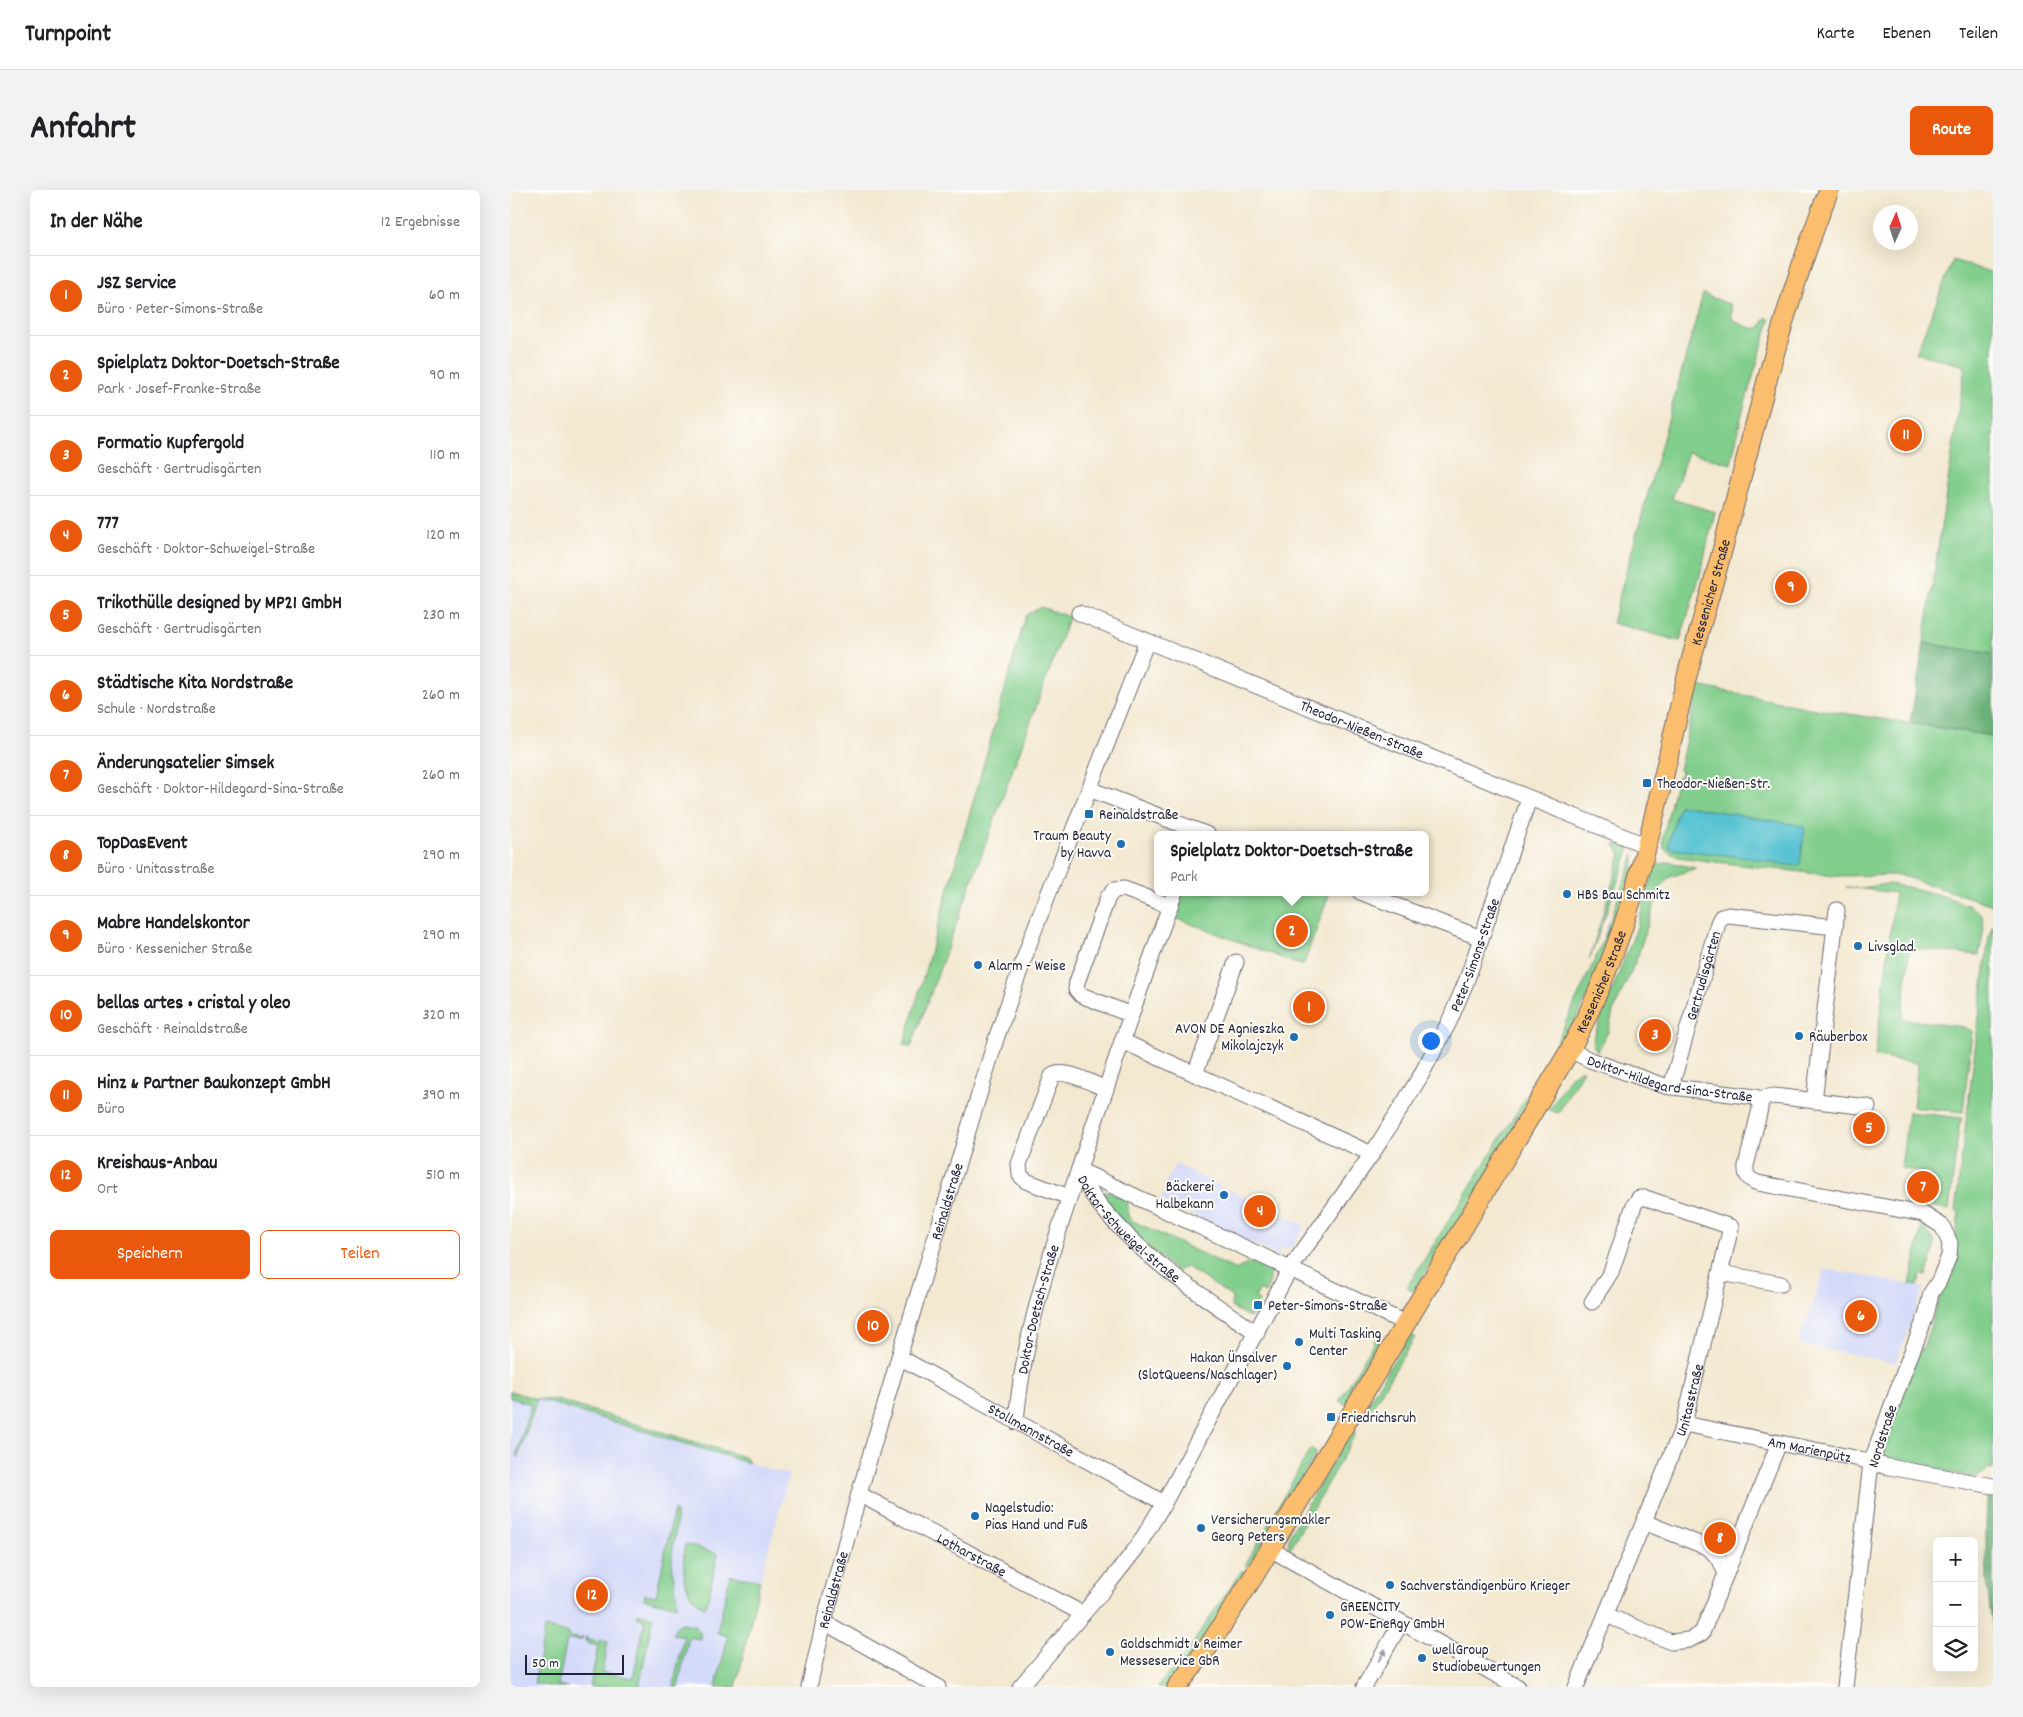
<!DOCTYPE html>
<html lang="de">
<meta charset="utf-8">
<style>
:root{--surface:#fff;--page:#f2f2f2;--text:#202124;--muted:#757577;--line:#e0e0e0;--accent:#ea580c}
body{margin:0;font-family:Dekko,sans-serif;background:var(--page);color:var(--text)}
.controls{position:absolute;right:15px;bottom:15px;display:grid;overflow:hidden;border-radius:8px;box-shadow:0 5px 20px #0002}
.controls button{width:45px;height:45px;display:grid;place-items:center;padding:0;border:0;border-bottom:1px solid var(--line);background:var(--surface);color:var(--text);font:25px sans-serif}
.compass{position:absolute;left:1363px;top:15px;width:45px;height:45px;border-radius:50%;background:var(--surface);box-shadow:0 5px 20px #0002;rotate:3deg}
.scale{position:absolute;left:15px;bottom:12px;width:99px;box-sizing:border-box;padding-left:5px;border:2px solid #22223b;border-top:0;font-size:14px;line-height:18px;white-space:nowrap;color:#22223b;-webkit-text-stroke:4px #fdfcf7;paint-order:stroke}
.you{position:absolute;left:920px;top:850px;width:18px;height:18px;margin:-12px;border:4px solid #fff;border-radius:50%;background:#1a73e8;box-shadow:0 0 0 8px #1a73e833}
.badge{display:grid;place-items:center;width:32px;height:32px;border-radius:50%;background:var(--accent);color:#fff;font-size:16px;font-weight:700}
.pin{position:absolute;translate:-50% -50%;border:2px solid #fff;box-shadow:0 1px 5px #0006}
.popup{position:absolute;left:644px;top:641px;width:275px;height:65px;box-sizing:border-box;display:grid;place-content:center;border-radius:8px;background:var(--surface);filter:drop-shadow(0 1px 4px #0005);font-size:16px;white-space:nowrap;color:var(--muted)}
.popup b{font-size:19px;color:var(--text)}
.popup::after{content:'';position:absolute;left:50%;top:100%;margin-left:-10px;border:10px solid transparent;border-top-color:var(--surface)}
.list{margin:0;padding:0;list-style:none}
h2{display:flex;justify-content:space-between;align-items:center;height:65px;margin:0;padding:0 20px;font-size:21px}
h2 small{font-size:16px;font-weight:400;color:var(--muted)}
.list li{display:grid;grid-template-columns:32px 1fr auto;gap:15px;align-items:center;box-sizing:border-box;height:80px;padding:0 20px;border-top:1px solid var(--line)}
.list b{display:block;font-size:19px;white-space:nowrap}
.list p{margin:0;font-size:16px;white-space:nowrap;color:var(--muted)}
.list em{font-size:16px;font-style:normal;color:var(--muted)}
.actions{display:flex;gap:10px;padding:15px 20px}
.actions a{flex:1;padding:11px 0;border:1px solid var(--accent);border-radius:8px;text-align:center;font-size:18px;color:var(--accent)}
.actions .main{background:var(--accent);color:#fff}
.icon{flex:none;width:28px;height:28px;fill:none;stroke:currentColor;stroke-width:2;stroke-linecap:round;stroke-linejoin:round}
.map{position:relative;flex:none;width:1483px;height:1497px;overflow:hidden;border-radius:8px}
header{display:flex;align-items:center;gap:30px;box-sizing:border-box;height:70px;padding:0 25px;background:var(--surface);border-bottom:1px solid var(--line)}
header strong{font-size:24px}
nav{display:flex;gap:28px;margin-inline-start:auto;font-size:18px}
.intro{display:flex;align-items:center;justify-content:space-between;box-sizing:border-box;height:120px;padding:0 30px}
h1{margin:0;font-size:35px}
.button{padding:12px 22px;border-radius:8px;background:var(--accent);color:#fff;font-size:18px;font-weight:700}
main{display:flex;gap:30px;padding:0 30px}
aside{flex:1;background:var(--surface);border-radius:8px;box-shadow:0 5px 20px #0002}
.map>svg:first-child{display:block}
</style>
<header>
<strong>Turnpoint</strong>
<nav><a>Karte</a><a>Ebenen</a><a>Teilen</a></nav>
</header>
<div class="intro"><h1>Anfahrt</h1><a class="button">Route</a></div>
<main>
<aside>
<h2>In der Nähe<small>12 Ergebnisse</small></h2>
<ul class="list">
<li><span class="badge">1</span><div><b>JSZ Service</b><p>Büro · Peter-Simons-Straße</p></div><em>60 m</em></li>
<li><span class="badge">2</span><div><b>Spielplatz Doktor-Doetsch-Straße</b><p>Park · Josef-Franke-Straße</p></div><em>90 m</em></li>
<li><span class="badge">3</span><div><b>Formatio Kupfergold</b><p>Geschäft · Gertrudisgärten</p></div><em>110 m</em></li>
<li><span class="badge">4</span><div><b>777</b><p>Geschäft · Doktor-Schweigel-Straße</p></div><em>120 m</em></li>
<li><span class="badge">5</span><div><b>Trikothülle designed by MP21 GmbH</b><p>Geschäft · Gertrudisgärten</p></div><em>230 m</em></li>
<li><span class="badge">6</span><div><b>Städtische Kita Nordstraße</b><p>Schule · Nordstraße</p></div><em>260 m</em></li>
<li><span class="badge">7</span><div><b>Änderungsatelier Simsek</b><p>Geschäft · Doktor-Hildegard-Sina-Straße</p></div><em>260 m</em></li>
<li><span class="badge">8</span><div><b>TopDasEvent</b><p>Büro · Unitasstraße</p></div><em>290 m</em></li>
<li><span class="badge">9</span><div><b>Mabre Handelskontor</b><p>Büro · Kessenicher Straße</p></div><em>290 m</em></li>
<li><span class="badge">10</span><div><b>bellas artes • cristal y oleo</b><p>Geschäft · Reinaldstraße</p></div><em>320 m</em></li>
<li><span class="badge">11</span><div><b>Hinz &amp; Partner Baukonzept GmbH</b><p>Büro</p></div><em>390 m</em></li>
<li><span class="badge">12</span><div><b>Kreishaus-Anbau</b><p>Ort</p></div><em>510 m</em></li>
</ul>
<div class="actions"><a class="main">Speichern</a><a>Teilen</a></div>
</aside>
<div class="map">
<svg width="1483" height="1497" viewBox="0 0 1483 1497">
<rect width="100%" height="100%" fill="#fdfcf7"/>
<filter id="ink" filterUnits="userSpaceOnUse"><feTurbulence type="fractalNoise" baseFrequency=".02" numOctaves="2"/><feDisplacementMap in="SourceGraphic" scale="10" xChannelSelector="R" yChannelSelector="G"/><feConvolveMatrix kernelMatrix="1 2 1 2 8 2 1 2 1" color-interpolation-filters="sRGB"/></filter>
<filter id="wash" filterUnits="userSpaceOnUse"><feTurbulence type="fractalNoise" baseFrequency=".0096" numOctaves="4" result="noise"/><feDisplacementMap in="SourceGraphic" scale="20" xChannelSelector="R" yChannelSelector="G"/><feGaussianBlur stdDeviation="1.12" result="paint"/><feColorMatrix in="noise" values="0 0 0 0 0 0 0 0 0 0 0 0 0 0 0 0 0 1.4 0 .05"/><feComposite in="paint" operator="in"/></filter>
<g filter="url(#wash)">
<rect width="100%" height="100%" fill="#f3e8d0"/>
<path fill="#d3d9f9" d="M 665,974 L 696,989 L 796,1036 L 782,1057 L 770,1060 L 769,1066 L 651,1010 L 657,997 L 655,995 Z
M 1315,1079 L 1414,1097 L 1386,1173 L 1288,1154 Z
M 0,1201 L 279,1285 L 250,1391 L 226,1497 L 0,1497 Z"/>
<path fill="#82ce8c" stroke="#527864" d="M 1443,70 L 1483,83 L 1483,464 L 1414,453 L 1455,176 L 1406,163 Z
M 1193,104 L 1221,115 L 1222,129 C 1230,134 1241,140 1250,138 L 1256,127 L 1260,130 L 1232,223 L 1221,274 L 1178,262 L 1162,309 L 1205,322 L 1190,385 L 1170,451 L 1102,433 Z
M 531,417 L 559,427 L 401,857 L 394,855 L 516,425 Z
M 1188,496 L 1299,518 L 1483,546 L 1483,715 L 1389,685 L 1325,686 L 1206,672 L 1168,667 L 1154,659 L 1153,647 L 1167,587 L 1170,587 L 1171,581 L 1169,580 Z
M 1105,654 L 1120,658 L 1079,770 L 1111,665 Z
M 1124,664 L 1124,682 L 1078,806 L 1051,857 L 1036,879 L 1034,879 L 1089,761 Z
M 1158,672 L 1186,678 L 1160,687 L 1149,700 L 1127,768 L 1103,822 L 1098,842 L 1087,861 L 1083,855 L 1084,846 L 1126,740 L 1145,676 Z
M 1378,694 C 1398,696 1460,710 1472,725 L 1474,738 L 1469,765 L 1400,758 L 1392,829 L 1454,837 L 1462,841 L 1453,922 L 1403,917 L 1408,873 L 1365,867 L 1385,703 L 1336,697 L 1351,698 Z
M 672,702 L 820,702 L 793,776 L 663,727 Z
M 1483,735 L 1483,1280 L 1478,1279 L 1473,1284 L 1465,1287 L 1371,1269 L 1370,1262 L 1401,1177 L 1414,1155 L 1439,1079 L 1444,1062 L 1449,1022 L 1445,1021 L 1479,746 Z
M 1069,880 L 1073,880 L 1048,923 L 1039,920 C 1047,909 1058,885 1069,880 Z
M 1030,885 L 1032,886 C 994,961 948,1031 903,1102 L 897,1097 Z
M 1398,922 L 1452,928 L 1449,937 L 1439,1020 L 1415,1015 L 1421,984 L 1391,978 Z
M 597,1001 L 618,1010 L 618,1026 L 621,1030 L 724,1079 L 727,1079 L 742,1072 C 761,1081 765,1083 755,1103 L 749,1100 L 745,1108 L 749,1111 L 743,1125 L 740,1128 L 721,1117 L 722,1107 L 677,1077 L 666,1081 L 615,1036 L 591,1006 L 592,1003 Z
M 1412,1034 L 1425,1052 L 1424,1062 L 1416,1086 L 1410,1085 L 1408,1096 L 1400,1095 Z
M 871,1140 C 878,1154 844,1200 835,1214 L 829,1211 Z
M 900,1144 L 905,1147 L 859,1222 L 854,1219 Z
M 0,1201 L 27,1209 L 47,1210 L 231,1266 L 236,1268 L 239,1273 L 27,1209 L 8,1267 L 6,1266 L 21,1214 L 0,1208 Z
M 842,1241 L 846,1243 L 780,1359 L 778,1354 L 780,1344 Z
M 801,1258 L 806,1262 L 805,1265 L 738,1377 L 735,1375 Z
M 164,1320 L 166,1321 C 168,1337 162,1352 162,1368 C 162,1385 167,1400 167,1416 L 134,1409 L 135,1404 L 146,1406 Z
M 175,1354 L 208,1364 L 197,1413 L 195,1417 C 172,1407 172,1376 175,1354 Z
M 732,1380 L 735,1382 L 708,1429 L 659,1497 L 647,1497 L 675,1465 Z
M 220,1385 L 250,1391 L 226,1497 L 206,1497 L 218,1446 L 207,1443 Z
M 127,1423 L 143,1427 L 129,1497 L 80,1497 L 88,1456 L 79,1454 L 79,1452 L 75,1451 L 76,1447 L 77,1447 L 77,1450 L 90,1452 L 91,1450 L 98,1452 L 92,1482 L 123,1488 L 135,1430 L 126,1427 Z
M 174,1433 L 186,1436 L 190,1443 L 190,1449 L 179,1447 L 168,1497 L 163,1497 L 174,1446 L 163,1444 C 165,1437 167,1434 174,1433 Z
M 35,1438 L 58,1443 L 58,1446 L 71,1449 L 73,1446 L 72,1450 L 57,1450 L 48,1495 L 58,1497 L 43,1497 L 24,1493 Z"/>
<path fill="#69b178" stroke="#466a5a" d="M 1414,453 L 1483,464 L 1483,546 L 1400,533 Z
M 1477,1307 L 1483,1309 L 1483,1440 C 1475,1392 1475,1355 1477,1307 Z"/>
<path fill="#57c2d2" stroke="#3c7286" d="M 1169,616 L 1177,616 L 1293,636 L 1295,638 L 1290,673 L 1289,675 L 1283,676 L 1241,668 L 1162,659 L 1158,656 Z"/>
</g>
<g filter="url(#ink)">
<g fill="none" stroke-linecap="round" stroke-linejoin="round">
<defs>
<g id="minor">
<path id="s1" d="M 569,423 L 1137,656"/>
<path d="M 579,599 L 698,645"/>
<path d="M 850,702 L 971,748"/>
<path d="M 621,825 L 571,805 L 566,799 L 567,792 L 598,707 L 604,700 L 614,699 L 660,716"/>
<path d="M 612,851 L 862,964"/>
<path id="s2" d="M 1060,860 L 1080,870 L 1155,896 L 1245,907 L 1250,914 L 1250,919 L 1236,976 C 1235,986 1239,990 1248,993 L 1413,1024 L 1432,1036 L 1440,1053 L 1439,1066 L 1429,1091 L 1421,1103 L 1416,1126 L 1397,1174 L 1361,1273 L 1335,1497"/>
<path d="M 685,884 L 726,772"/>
<path id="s3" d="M 1161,897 L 1208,733 L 1211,727 L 1219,725 L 1325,737"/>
<path d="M 1247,909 L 1264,906 L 1358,917"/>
<path d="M 1304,911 L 1327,720"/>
<path d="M 569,980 L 895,1133"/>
<path id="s4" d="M 569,980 C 574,990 579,1001 586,1010 C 628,1065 690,1105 747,1143"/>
<path d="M 559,1007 L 516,991 L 510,985 L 509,974 L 542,886 C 554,877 583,894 596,899"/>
<path d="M 1211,1083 L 1271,1094"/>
<path id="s5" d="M 389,1167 L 654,1313"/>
<path id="s6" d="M 506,1232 C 514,1138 544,1054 574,964 C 603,877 633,789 665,702"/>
<path id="s7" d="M 1174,1234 L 1350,1269 L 1374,1276 L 1483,1296"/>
<path id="s8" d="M 349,1304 L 573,1424"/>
<path d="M 1134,1332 L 1199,1358 L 1210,1370 L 1216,1384"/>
<path d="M 760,1359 L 1008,1497"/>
<path d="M 1096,1425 L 1161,1452 L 1179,1450 L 1192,1443 L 1269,1253"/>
<path d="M 314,1432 L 428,1497"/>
<path id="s9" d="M 299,1497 L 314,1432 L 349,1304 L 389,1167 L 486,849 L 522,746 L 637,451"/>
<path id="s10" d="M 510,1497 L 596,1397 L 628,1356 L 654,1313 L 780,1079 L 862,964 L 910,887 L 939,832 L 956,792 L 1019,609"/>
<path d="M 854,1497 L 891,1433"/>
<path id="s11" d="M 1066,1497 L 1174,1234 L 1221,1037 L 1136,1008 L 1129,1008 L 1124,1015 L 1101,1082 L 1082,1112"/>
</g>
<g id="major">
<path id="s12" d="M 667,1497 L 698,1457 L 745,1384 L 1060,860 C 1086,811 1107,759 1123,705 C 1145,633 1159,559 1177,486 C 1189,438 1205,390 1217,342 C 1247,227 1275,111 1319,0"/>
</g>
</defs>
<use href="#minor" stroke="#6b676f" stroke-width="17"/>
<use href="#major" stroke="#6b676f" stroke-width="21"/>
<use href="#minor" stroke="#fff" stroke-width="15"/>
<use href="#major" stroke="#fabe6e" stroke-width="19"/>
</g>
<defs><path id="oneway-solid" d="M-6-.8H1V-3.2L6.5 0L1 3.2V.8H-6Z" transform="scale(1.25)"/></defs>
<use fill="#9c9ca7" href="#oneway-solid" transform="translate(872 1465) rotate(-59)"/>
</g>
<g fill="#1f6fb2" stroke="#fdfcf7" stroke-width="2">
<rect x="1132" y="588" width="10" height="10" rx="2.5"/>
<rect x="574" y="619" width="10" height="10" rx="2.5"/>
<circle cx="611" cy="654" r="5"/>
<circle cx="1057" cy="704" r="5"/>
<circle cx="1348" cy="756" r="5"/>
<circle cx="468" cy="775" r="5"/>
<circle cx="1289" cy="846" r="5"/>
<circle cx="784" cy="847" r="5"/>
<circle cx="714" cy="1005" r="5"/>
<rect x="743" y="1110" width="10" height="10" rx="2.5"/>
<circle cx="789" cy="1152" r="5"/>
<circle cx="777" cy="1176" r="5"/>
<rect x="816" y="1222" width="10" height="10" rx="2.5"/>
<circle cx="465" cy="1326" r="5"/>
<circle cx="691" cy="1338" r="5"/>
<circle cx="880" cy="1395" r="5"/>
<circle cx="820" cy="1425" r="5"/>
<circle cx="600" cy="1462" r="5"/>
<circle cx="912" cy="1468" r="5"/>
</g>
<g text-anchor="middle" stroke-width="4" stroke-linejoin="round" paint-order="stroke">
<g font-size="15" fill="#22223b" stroke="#fdfcf7">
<text dy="5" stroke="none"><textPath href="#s12" startOffset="1229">Kessenicher Straße</textPath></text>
<text dy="5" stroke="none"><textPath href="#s1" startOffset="306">Theodor-Nießen-Straße</textPath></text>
<text dy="5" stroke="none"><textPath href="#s10" startOffset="866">Peter-Simons-Straße</textPath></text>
<text dy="5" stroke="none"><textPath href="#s3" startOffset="116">Gertrudisgärten</textPath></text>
<text dy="5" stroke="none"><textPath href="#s12" startOffset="824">Kessenicher Straße</textPath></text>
<text dy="5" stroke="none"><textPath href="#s2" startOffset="105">Doktor-Hildegard-Sina-Straße</textPath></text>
<text dy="5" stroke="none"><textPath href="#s9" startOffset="505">Reinaldstraße</textPath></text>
<text dy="5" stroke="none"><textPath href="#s4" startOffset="78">Doktor-Schweigel-Straße</textPath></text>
<text dy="5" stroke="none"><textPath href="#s6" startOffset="115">Doktor-Doetsch-Straße</textPath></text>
<text dy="5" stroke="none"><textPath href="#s11" startOffset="309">Unitasstraße</textPath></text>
<text dy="5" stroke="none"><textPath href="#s5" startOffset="151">Stollmannstraße</textPath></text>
<text transform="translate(1372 1246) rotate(-72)" y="5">Nordstraße</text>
<text dy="5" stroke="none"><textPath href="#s7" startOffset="128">Am Marienpütz</textPath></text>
<text dy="5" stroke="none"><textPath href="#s8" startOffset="128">Lotharstraße</textPath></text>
<text dy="5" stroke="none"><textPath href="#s9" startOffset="100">Reinaldstraße</textPath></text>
</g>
<g font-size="15" fill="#22223b" stroke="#fdfcf7" text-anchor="start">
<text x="1147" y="598">Theodor-Nießen-Str.</text>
<text x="589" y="629">Reinaldstraße</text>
<text x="601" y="650" text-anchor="end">Traum Beauty<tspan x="601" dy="17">by Havva</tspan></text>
<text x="1067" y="709">HBS Bau Schmitz</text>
<text x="1358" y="761">Livsglad.</text>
<text x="478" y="780">Alarm - Weise</text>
<text x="774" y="843" text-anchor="end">AVON DE Agnieszka<tspan x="774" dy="17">Mikolajczyk</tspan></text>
<text x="1299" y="851">Räuberbox</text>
<text x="704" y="1001" text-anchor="end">Bäckerei<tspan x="704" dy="17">Halbekann</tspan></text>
<text x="758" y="1120">Peter-Simons-Straße</text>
<text x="799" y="1148">Multi Tasking<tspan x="799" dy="17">Center</tspan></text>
<text x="767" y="1172" text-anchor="end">Hakan Ünsalver<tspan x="767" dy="17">(SlotQueens/Naschlager)</tspan></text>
<text x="831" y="1232">Friedrichsruh</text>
<text x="475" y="1322">Nagelstudio:<tspan x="475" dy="17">Pias Hand und Fuß</tspan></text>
<text x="701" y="1334">Versicherungsmakler<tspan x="701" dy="17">Georg Peters</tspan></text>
<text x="890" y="1400">Sachverständigenbüro Krieger</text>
<text x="830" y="1421">GREENCITY<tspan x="830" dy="17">POW-EneRgy GmbH</tspan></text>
<text x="610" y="1458">Goldschmidt &amp; Reimer<tspan x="610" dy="17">Messeservice GbR</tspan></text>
<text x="922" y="1464">wellGroup<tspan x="922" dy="17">Studiobewertungen</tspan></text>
</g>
</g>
</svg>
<div class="controls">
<button>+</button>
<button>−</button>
<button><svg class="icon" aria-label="layers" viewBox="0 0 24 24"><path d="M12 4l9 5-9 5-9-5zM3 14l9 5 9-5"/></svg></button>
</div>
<svg class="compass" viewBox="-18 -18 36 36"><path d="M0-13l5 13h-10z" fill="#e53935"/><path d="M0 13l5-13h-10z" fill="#757577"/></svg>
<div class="scale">50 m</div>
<div class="you"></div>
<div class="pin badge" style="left:799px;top:817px">1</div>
<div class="pin badge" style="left:782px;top:741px">2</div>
<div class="popup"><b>Spielplatz Doktor-Doetsch-Straße</b>Park</div>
<div class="pin badge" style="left:1145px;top:845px">3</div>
<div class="pin badge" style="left:750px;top:1021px">4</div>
<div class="pin badge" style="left:1359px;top:938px">5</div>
<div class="pin badge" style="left:1351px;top:1126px">6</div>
<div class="pin badge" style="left:1413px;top:997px">7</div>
<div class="pin badge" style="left:1210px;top:1348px">8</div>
<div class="pin badge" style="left:1281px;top:397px">9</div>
<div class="pin badge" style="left:363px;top:1136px">10</div>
<div class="pin badge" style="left:1396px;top:245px">11</div>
<div class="pin badge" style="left:82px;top:1405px">12</div>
</div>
</main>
